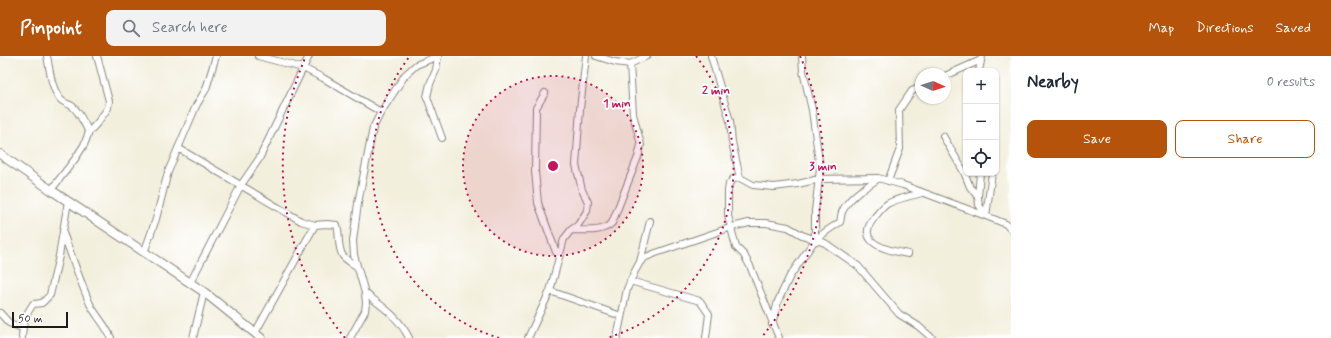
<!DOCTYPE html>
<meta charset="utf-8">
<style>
:root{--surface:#fff;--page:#f2f2f3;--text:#1f2937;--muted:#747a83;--line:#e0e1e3;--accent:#b45309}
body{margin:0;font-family:Mynerve,sans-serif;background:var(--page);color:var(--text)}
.controls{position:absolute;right:12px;top:12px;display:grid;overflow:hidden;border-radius:8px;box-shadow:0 1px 3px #0004}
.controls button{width:36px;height:36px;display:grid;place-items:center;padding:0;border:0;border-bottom:1px solid var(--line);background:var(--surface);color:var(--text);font:20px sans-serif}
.compass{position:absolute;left:915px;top:12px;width:36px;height:36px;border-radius:50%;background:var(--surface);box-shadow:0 1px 3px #0004;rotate:93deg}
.scale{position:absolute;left:12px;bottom:10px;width:56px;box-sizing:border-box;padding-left:4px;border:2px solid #1c1c1c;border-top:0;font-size:11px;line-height:14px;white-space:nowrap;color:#1c1c1c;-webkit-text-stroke:3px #fff;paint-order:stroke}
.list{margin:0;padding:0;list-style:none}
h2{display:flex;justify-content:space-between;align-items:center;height:52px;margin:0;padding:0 16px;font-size:17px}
h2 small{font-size:13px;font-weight:400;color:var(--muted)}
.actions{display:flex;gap:8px;padding:12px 16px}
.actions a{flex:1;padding:9px 0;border:1px solid var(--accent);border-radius:8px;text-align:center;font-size:14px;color:var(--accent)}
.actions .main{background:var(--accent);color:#fff}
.icon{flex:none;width:22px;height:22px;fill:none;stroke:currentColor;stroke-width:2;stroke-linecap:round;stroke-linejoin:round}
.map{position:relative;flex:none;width:1011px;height:282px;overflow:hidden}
header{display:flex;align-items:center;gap:24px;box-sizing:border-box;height:56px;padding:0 20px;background:var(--accent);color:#fff}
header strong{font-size:19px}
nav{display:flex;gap:22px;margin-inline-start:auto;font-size:14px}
.search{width:280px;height:36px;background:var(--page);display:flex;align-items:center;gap:10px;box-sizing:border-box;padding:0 14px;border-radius:8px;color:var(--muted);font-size:15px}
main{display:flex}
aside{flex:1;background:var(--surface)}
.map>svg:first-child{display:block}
</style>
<header>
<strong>Pinpoint</strong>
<div class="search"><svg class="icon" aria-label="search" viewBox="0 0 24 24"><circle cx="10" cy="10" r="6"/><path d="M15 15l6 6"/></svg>Search here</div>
<nav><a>Map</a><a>Directions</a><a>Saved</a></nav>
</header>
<main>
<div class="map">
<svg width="1011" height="282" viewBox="0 0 1011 282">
<rect width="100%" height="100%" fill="#fff"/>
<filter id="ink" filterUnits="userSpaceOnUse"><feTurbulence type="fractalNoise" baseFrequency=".025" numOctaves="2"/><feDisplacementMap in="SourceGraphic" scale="8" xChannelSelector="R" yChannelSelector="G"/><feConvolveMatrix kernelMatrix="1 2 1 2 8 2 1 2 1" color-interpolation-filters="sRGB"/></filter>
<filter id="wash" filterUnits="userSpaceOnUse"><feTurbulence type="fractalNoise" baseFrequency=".012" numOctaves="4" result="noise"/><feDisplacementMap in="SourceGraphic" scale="16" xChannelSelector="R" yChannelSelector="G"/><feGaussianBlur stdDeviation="0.9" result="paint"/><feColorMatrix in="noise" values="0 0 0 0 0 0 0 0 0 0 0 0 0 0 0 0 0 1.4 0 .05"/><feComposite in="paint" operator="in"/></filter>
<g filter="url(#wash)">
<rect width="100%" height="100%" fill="#f3efdd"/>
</g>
<g filter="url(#ink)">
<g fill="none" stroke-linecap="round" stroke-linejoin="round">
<defs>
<path id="minor" d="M 47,0 C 50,14 51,33 61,44 C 64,47 69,48 72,50 C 80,56 84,68 89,76
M 258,0 L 303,12 L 323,22 L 381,56
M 438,0 L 436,14 L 430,28 L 427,41 L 442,82
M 596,0 L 615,6 L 630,8 L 647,0
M 711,0 L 730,65 L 732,86 L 740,122 L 753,129 L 774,131 L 798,128 L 819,123 L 878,122 L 903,129 L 986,160 L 992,117
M 802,0 L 803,15 L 812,54 L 820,113 L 815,155 L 815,184
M 979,15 L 982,0
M 945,20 L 981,4
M 545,37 L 536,52 L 535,115 L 538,147 L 556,196 L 559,198
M 943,80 L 964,116 L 970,131 L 978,141 L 979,149 L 986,160 L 1006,168 L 1011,174
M 178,92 L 301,165 L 315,169 L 255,277
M 740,122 L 733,123 L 729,128 L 728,135 L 728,160 L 736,191 L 744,199 L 750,210 L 779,282
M 888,125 L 900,93 L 899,54 L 912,35 L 921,31
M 51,134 L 75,103 L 84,89 L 89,76 L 98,66 L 108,52 L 109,45 L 97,0
M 978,141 L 980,117
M 315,169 L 327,168 L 337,169 C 340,178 337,192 343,200 C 346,204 352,207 356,210
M 571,174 C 584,174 602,177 612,167 L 638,101 L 641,89 L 633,58 L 630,8
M 63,177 C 72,200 80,225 90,248 C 96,260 106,269 111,282
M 144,197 L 156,163 L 168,116 L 196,50 L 206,33 L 216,0
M 908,198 C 891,195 853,188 874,162 C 878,157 884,149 889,147 C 899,142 911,140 922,137
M 640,206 L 650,165
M 630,225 L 700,245 L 709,258 L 706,282
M 190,227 L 241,129 L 259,103 L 309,0
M 550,235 L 621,260
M 365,237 C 383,251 399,261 409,282
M 0,257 L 9,267 L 22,272
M 772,268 L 778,245 L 790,220 L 815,184 L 828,174 L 840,166 C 841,163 841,159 842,156 C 849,141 864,132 878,123
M 22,282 C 22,270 25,259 33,248 L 42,247 L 50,239 L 59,200 L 68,145
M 193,282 L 204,236
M 350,282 L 365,255 L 366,247 L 365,237 L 354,199 L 353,185 L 358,147 L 373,72 L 381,56 L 405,19 L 416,9 L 438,0
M 528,282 L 550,235 L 564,183 L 571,174 L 578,169 L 587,155 L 588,146 L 582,134 L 576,109 L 580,53 L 586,0
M 617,282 L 627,233 L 635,215 L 640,206 L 646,201 L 656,197 L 732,171 L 749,167 L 766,167 L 788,171 L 802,179 L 825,187 L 858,210 L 899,258 L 918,270 L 932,282"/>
<path id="tertiary" d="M 0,98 L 51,134 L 204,236 L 261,282"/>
</defs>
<use href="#minor" stroke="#88867c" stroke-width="8"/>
<use href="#tertiary" stroke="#88867c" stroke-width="10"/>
<use href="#minor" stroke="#fff" stroke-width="6"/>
<use href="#tertiary" stroke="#fff" stroke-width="8"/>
</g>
</g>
<circle cx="553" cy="110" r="90" fill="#c2185b" fill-opacity=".12"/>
<g fill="none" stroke="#c2185b" stroke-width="2" stroke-dasharray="2 4">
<circle cx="553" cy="110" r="90"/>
<path d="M499 282A180 180 0 0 1 410 0M696 0A180 180 0 0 1 607 282"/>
<path d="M345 282A270 270 0 0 1 306 0M800 0A270 270 0 0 1 761 282"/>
</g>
<circle cx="553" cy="110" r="6" fill="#c2185b" stroke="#fff" stroke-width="2"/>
<g font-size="12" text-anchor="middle" font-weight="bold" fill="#c2185b" stroke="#fff" stroke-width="3.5" stroke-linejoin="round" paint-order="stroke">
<text x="716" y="38">2 min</text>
<text x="617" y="51">1 min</text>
<text x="823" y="114">3 min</text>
</g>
</svg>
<div class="controls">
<button>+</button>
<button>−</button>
<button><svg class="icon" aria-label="locate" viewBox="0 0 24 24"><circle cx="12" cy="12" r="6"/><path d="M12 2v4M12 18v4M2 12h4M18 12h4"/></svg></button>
</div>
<svg class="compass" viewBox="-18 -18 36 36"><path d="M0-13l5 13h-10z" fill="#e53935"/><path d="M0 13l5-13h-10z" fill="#747a83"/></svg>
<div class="scale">50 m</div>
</div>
<aside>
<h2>Nearby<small>0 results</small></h2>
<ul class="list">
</ul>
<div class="actions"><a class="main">Save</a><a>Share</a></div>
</aside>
</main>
